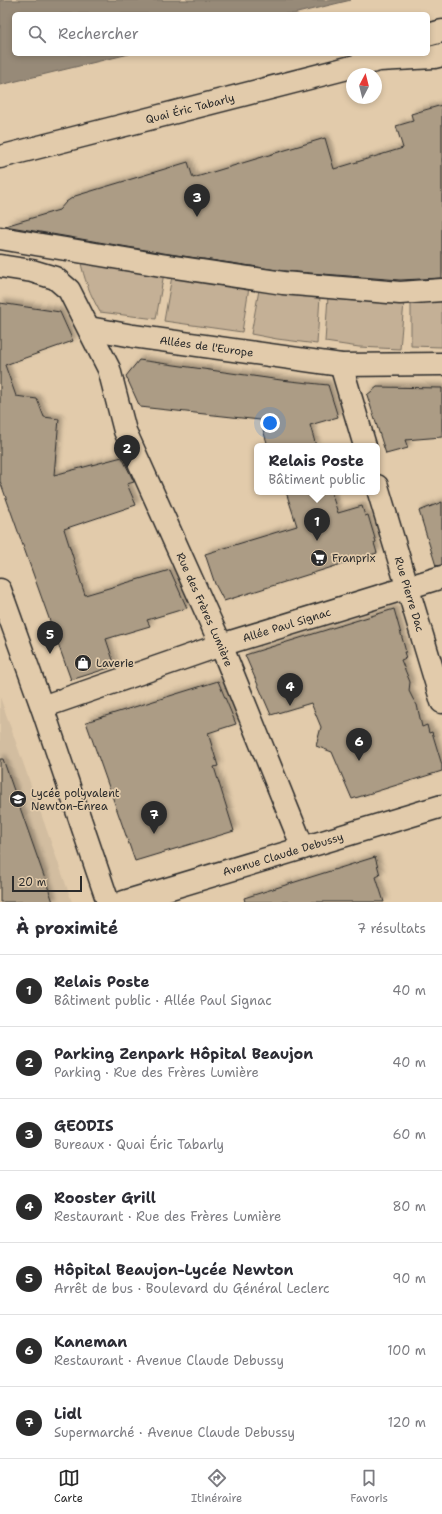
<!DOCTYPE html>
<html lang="fr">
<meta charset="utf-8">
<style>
:root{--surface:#fff;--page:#f2f2f3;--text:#2b2b33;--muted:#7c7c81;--line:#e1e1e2;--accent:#2b2b2b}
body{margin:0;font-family:"Shantell Sans",sans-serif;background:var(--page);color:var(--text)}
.compass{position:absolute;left:346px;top:68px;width:36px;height:36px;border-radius:50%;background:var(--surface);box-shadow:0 2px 6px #0003;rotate:7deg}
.scale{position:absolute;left:12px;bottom:10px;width:70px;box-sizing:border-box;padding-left:4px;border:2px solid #2b2b2b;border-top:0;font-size:11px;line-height:14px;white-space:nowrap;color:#2b2b2b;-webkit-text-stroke:3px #e2cbab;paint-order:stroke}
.you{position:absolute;left:270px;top:423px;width:14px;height:14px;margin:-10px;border:3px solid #fff;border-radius:50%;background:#1a73e8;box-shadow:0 0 0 6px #1a73e833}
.badge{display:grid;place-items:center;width:26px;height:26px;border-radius:50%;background:var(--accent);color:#fff;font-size:13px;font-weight:700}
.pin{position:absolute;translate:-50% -33px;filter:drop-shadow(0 1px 2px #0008)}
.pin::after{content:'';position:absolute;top:21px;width:14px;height:12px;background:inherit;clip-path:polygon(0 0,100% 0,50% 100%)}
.popup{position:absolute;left:254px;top:443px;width:126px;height:52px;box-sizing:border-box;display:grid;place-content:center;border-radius:6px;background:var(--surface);filter:drop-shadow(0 1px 3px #0005);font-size:13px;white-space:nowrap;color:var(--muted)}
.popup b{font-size:15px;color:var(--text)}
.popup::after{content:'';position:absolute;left:50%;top:100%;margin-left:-8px;border:8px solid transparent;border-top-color:var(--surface)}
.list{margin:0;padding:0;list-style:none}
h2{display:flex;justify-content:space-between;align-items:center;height:52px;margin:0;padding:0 16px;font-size:17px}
h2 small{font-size:13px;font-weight:400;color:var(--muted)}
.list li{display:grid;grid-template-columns:26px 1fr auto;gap:12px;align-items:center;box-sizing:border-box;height:72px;padding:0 16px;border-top:1px solid var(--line)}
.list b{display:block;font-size:15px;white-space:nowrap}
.list p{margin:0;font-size:13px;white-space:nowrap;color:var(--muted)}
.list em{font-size:13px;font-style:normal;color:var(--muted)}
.icon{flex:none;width:22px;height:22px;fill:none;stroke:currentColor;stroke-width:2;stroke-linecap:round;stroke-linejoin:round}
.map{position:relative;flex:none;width:442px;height:902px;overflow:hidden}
.search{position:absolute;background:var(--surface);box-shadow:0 2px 6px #0003;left:12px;right:12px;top:12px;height:44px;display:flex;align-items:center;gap:10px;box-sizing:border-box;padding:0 14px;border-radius:6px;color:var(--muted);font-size:15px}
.sheet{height:556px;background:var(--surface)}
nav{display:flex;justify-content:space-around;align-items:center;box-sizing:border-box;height:56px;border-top:1px solid var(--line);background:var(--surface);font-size:11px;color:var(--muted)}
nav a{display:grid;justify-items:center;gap:2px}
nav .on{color:var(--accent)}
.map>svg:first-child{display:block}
</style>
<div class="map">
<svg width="442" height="902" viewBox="0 0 442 902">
<defs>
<filter id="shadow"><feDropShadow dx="3.5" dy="-3.5" stdDeviation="2" flood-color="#0004"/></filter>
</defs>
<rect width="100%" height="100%" fill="#e2cbab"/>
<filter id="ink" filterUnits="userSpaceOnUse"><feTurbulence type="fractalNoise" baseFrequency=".025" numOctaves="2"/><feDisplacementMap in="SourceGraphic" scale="8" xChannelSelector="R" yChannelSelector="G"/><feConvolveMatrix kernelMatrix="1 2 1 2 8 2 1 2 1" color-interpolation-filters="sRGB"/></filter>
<g filter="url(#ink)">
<path fill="#d2bda0" d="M 0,697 L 72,902 L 0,902 Z"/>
<path fill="#c4b096" stroke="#786e60" d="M 80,259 L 164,273 L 156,319 L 100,312 C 90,294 84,279 80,259 Z
M 172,276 L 249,287 L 242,332 L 164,321 Z
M 259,290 L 320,296 L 317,344 L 277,339 L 251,334 Z
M 328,296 L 366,301 L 404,302 L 400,349 L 359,347 L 325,342 Z
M 411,300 L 442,300 L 442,347 L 411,346 Z"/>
<path fill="#978a78" stroke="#6c6459" d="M 0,0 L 351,0 L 293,14 L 14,14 L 14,54 L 129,54 L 0,85 Z"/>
<path fill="#ac9c85" stroke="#2b2b2b" filter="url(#shadow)" d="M 442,105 L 442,278 L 400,280 L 284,271 L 163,253 L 5,226 L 59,210 L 66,202 L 75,196 L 188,162 L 193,178 L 325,138 L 334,169 L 403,148 L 396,126 L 413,121 L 411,114 Z
M 0,303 L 60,312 L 73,341 L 5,365 L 16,396 L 37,399 L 44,417 L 59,419 L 54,475 L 122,457 L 134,482 L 127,484 L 136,505 L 64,529 L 85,595 L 170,570 L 187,608 L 147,620 L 150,626 L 106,639 L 115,666 L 71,680 L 0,481 Z
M 139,360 L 281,380 L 328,385 L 338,417 L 310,425 L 316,446 L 268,446 L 260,420 L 140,407 L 126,376 Z
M 377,387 L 442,388 L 442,437 L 405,440 L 408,448 L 386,454 L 367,395 Z
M 286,492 L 331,492 L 338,513 L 362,506 L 365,516 L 368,515 L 376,542 L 374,543 L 377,553 L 224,601 L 215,584 L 205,554 L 297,526 Z
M 442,502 L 442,565 L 436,566 L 419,511 Z
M 394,609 L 406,652 L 404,652 L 406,658 L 401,660 L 410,682 L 409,691 L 413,699 L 417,705 L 422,727 L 427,725 L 429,733 L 432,732 L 442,765 L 442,771 L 352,799 L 332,752 L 316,746 L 321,727 L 311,703 L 271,715 L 245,655 Z
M 218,681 L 236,724 L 208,733 L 218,766 L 214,767 L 234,831 L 135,861 L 86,722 Z
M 0,759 L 3,759 L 53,902 L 0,902 Z
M 375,857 L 380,875 L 376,877 L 384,902 L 245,902 L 244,898 Z"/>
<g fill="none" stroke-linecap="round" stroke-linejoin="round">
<defs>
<g id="minor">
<path d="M 0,238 L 161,265 L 283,283 L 400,293 L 442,290"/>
<path id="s1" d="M 0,266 L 32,271 L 55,278 L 69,290 L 109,369 L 125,431 L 221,645 L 303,848"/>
<path id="s2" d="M 89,328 L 133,336 L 341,365 L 442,364"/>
<path d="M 341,365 L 365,446"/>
<path id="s3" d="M 377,486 L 442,702"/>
<path id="s4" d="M 42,707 L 221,645 L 442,577"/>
<path id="s5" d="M 124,902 L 442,806"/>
</g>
<g id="major">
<path d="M 428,35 L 442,31"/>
<path id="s6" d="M 0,157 L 379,60 L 434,57 L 442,55"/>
<path d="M 0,590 L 42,707 L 108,902"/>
</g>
</defs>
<use href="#minor" stroke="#2b2b2b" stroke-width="25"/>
<use href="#major" stroke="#2b2b2b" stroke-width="25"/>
<use href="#minor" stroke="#e2cbab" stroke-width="22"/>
<use href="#major" stroke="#e2cbab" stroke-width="22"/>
</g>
</g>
<defs>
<symbol id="supermarket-disc" viewBox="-11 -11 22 22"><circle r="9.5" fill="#2b2b2b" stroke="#e2cbab"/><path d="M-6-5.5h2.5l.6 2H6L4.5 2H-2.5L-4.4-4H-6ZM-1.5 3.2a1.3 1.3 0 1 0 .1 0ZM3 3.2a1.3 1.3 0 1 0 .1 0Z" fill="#fff"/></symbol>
<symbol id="shop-disc" viewBox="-11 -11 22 22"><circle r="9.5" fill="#2b2b2b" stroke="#e2cbab"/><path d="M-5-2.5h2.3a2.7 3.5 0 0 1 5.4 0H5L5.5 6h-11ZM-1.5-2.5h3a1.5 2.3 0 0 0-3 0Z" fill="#fff"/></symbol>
<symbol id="school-disc" viewBox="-11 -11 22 22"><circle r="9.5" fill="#2b2b2b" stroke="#e2cbab"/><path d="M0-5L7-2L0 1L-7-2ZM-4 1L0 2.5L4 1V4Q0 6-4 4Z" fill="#fff"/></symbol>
</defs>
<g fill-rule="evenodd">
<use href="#supermarket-disc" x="309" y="548" width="20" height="20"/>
<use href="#shop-disc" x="73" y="653" width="20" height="20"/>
<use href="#school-disc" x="8" y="789" width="20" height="20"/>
</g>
<g text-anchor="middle" stroke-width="3.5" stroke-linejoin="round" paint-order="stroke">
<g font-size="11" fill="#2b2b2b" stroke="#e2cbab">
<text dy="4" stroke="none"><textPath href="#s6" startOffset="196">Quai Éric Tabarly</textPath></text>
<text dy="4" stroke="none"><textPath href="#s2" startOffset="119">Allées de l'Europe</textPath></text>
<text dy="4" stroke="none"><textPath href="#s3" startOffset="113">Rue Pierre Dac</textPath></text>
<text dy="4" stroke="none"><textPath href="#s1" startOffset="423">Rue des Frères Lumière</textPath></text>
<text dy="4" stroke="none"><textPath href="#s4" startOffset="258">Allée Paul Signac</textPath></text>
<text dy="4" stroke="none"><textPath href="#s5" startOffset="166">Avenue Claude Debussy</textPath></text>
</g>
<g font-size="11" fill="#2b2b2b" stroke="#e2cbab" text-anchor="start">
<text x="332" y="562">Franprix</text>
<text x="96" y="667">Laverie</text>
<text x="31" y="797">Lycée polyvalent<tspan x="31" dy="13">Newton-Enrea</tspan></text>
</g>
</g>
</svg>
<svg class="compass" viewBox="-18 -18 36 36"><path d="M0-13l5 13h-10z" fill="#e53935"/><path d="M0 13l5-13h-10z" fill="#7c7c81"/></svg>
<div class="scale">20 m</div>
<div class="you"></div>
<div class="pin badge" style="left:317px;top:541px">1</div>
<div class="popup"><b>Relais Poste</b>Bâtiment public</div>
<div class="pin badge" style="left:127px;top:468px">2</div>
<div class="pin badge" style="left:197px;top:217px">3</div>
<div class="pin badge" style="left:290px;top:706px">4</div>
<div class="pin badge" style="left:50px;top:654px">5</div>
<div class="pin badge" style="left:359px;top:761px">6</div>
<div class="pin badge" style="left:154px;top:834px">7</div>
<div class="search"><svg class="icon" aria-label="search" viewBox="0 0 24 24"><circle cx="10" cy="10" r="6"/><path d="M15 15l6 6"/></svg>Rechercher</div>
</div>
<section class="sheet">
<h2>À proximité<small>7 résultats</small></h2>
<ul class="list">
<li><span class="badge">1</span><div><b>Relais Poste</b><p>Bâtiment public · Allée Paul Signac</p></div><em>40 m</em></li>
<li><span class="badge">2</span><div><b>Parking Zenpark Hôpital Beaujon</b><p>Parking · Rue des Frères Lumière</p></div><em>40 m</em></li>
<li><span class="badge">3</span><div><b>GEODIS</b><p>Bureaux · Quai Éric Tabarly</p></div><em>60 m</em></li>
<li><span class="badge">4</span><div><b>Rooster Grill</b><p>Restaurant · Rue des Frères Lumière</p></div><em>80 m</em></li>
<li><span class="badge">5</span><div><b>Hôpital Beaujon-Lycée Newton</b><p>Arrêt de bus · Boulevard du Général Leclerc</p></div><em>90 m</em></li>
<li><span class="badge">6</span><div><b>Kaneman</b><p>Restaurant · Avenue Claude Debussy</p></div><em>100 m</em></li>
<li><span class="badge">7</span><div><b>Lidl</b><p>Supermarché · Avenue Claude Debussy</p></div><em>120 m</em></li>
</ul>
</section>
<nav>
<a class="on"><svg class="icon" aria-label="map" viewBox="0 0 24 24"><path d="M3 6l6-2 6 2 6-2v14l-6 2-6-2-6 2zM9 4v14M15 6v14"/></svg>Carte</a>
<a><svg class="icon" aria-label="directions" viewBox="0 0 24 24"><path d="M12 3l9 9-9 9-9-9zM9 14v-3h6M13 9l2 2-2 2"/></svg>Itinéraire</a>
<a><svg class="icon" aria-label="saved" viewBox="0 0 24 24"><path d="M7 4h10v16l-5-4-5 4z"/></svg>Favoris</a>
</nav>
